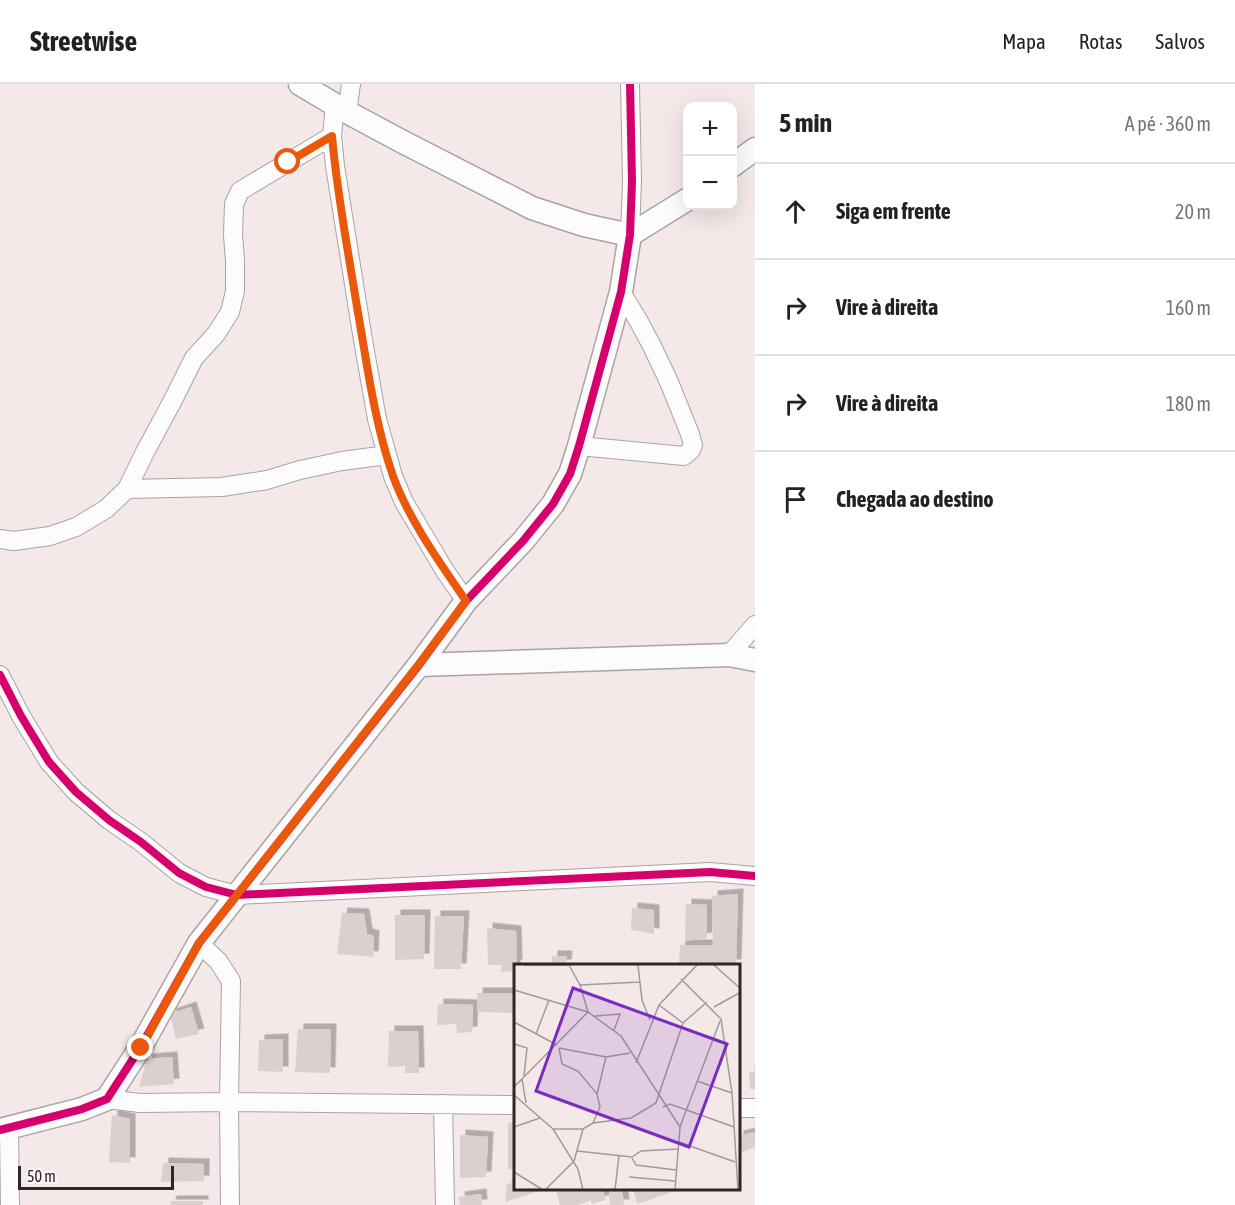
<!DOCTYPE html>
<html lang="pt">
<meta charset="utf-8">
<style>
:root{--surface:#fff;--page:#f2f2f2;--text:#222;--muted:#767676;--line:#e0e0e0}
body{margin:0;font-family:"Asap Condensed",sans-serif;background:var(--page);color:var(--text)}
.controls{position:absolute;right:18px;top:18px;display:grid;overflow:hidden;border-radius:12px;box-shadow:0 6px 24px #0002}
.controls button{width:54px;height:54px;display:grid;place-items:center;padding:0;border:0;border-bottom:2px solid var(--line);background:var(--surface);color:var(--text);font:30px sans-serif}
.scale{position:absolute;left:18px;bottom:15px;width:156px;box-sizing:border-box;padding-left:6px;border:3px solid #2d2626;border-top:0;font-size:16px;line-height:21px;white-space:nowrap;color:#2d2626;-webkit-text-stroke:4px #fdf5f5;paint-order:stroke}
.stop{position:absolute;width:18px;height:18px;margin:-14px;border:4px solid #ea580c;border-radius:50%;background:#fff}
.stop.end{background:#ea580c;border-color:#fff;box-shadow:0 2px 6px #0008}
.list{margin:0;padding:0;list-style:none}
h2{display:flex;justify-content:space-between;align-items:center;height:78px;margin:0;padding:0 24px;font-size:26px}
h2 small{font-size:20px;font-weight:400;color:var(--muted)}
.list li{display:grid;grid-template-columns:39px 1fr auto;gap:18px;align-items:center;box-sizing:border-box;height:96px;padding:0 24px;border-top:2px solid var(--line)}
.list b{display:block;font-size:22px;white-space:nowrap}
.list em{font-size:20px;font-style:normal;color:var(--muted)}
.icon{flex:none;width:33px;height:33px;fill:none;stroke:currentColor;stroke-width:2;stroke-linecap:round;stroke-linejoin:round}
.map{position:relative;flex:none;width:755px;height:1121px;overflow:hidden}
header{display:flex;align-items:center;gap:36px;box-sizing:border-box;height:84px;padding:0 30px;background:var(--surface);border-bottom:2px solid var(--line)}
header strong{font-size:28px}
nav{display:flex;gap:33px;margin-inline-start:auto;font-size:21px}
main{display:flex}
aside{flex:1;background:var(--surface)}
.map>svg:first-child{display:block}
</style>
<header>
<strong>Streetwise</strong>
<nav><a>Mapa</a><a>Rotas</a><a>Salvos</a></nav>
</header>
<main>
<div class="map">
<svg width="755" height="1121" viewBox="0 0 755 1121">
<defs>
<filter id="shadow"><feDropShadow dx="5.5" dy="-5.5" stdDeviation="0" flood-color="#0004"/></filter>
</defs>
<rect width="100%" height="100%" fill="#f4e8e8"/>
<path fill="#dad0d0" filter="url(#shadow)" d="M 738,810 L 736,881 L 679,881 L 680,861 L 713,861 L 712,812 Z
M 686,820 L 707,821 L 707,854 L 685,857 Z
M 632,824 L 654,826 L 654,850 L 631,846 Z
M 342,829 L 364,830 L 367,850 L 374,852 L 373,873 L 337,870 Z
M 395,831 L 425,831 L 424,875 L 395,876 Z
M 435,832 L 464,832 L 461,885 L 434,885 Z
M 487,844 L 516,847 L 517,881 L 515,881 L 515,887 L 501,888 L 501,881 L 488,881 Z
M 552,872 L 567,872 L 566,881 L 552,881 Z
M 477,909 L 515,909 L 515,929 L 478,928 Z
M 438,920 L 473,921 L 472,948 L 457,949 L 456,940 L 437,941 Z
M 191,923 L 199,950 L 176,955 L 170,930 Z
M 298,945 L 331,945 L 330,989 L 295,988 Z
M 389,947 L 418,947 L 419,989 L 405,989 L 405,982 L 388,983 Z
M 283,955 L 283,988 L 258,987 L 259,956 Z
M 172,973 L 174,1000 L 139,1003 L 147,975 Z
M 749,988 L 755,988 L 755,1005 L 750,1005 Z
M 112,1031 L 130,1035 L 130,1079 L 109,1078 Z
M 515,1038 L 515,1085 L 508,1085 L 508,1039 Z
M 755,1048 L 755,1063 L 742,1068 L 738,1057 L 738,1052 Z
M 460,1051 L 488,1053 L 486,1093 L 460,1094 Z
M 163,1079 L 204,1080 L 204,1097 L 161,1098 Z
M 515,1098 L 515,1104 L 545,1105 L 505,1118 L 507,1100 Z
M 560,1104 L 603,1104 L 605,1116 L 592,1120 L 591,1116 L 578,1121 L 560,1121 L 556,1106 Z
M 614,1104 L 622,1104 L 624,1121 L 610,1121 L 609,1107 Z
M 633,1104 L 668,1104 L 670,1109 L 637,1120 Z
M 481,1110 L 482,1121 L 460,1121 L 459,1113 Z
M 171,1117 L 203,1117 L 203,1121 L 170,1121 Z"/>
<g fill="none" stroke-linecap="round" stroke-linejoin="round">
<defs>
<path id="minor" d="M 335,20 L 332,52 L 335,82 L 363,256 L 377,335 L 393,392 L 404,418 L 445,487 L 466,517
M 347,28 L 351,0
M 630,151 L 632,97 L 630,0
M 579,362 L 684,372 L 691,366 L 693,361 L 690,350 L 669,298 L 652,262 L 638,236 L 621,208
M 127,405 L 222,403 L 267,396 L 300,386 L 342,377 L 387,371
M 0,455 L 14,457 L 50,452 L 76,443 L 106,425 L 127,405 L 145,368 L 172,318 L 194,274 L 216,250 L 230,228 L 235,207 L 235,177 L 233,151 L 234,120 L 240,107 L 332,52
M 729,571 L 755,541
M 0,591 L 21,632 L 49,678 L 76,708 L 109,736 L 141,758 L 179,789 L 206,803 L 237,811 L 710,788 L 755,792
M 199,859 L 218,877 L 231,897 L 229,1018 L 230,1121
M 107,1015 L 140,1019 L 229,1018 L 515,1021
M 443,1020 L 445,1121
M 738,1024 L 755,1024
M 9,1044 L 10,1121"/>
<path id="tertiary" d="M 300,0 L 347,28 L 401,57 L 532,124 L 584,141 L 630,151 L 688,115
M 732,82 L 755,65
M 419,581 L 729,571 L 755,576
M 0,1046 L 82,1025 L 107,1015 L 140,964 L 199,859 L 419,581 L 466,517 L 523,457 L 553,420 L 570,390 L 579,362 L 621,208 L 630,151"/>
</defs>
<use href="#minor" stroke="#aba3a3" stroke-width="20"/>
<use href="#tertiary" stroke="#aba3a3" stroke-width="25"/>
<use href="#minor" stroke="#fdfcfc" stroke-width="18"/>
<use href="#tertiary" stroke="#fdfcfc" stroke-width="22"/>
<defs>
<path id="cycleway" d="M 0,591 L 21,632 L 49,678 L 76,708 L 109,736 L 141,758 L 179,789 L 206,803 L 237,811 L 710,788 L 755,792
M 0,1046 L 82,1025 L 107,1015 L 140,964 L 199,859 L 419,581 L 466,517 L 523,457 L 553,420 L 570,390 L 579,362 L 621,208 L 630,151 L 632,97 L 630,0"/>
</defs>
<use href="#cycleway" stroke="#fdf5f5" stroke-width="11"/>
<use href="#cycleway" stroke="#d6006c" stroke-width="8"/>
</g>
<g fill="none" stroke-linecap="round" stroke-linejoin="round">
<path stroke="#ea580c" stroke-width="8" d="M 141,964 L 199,859 L 419,580 L 466,517 C 440,479 409,436 393,392 C 374,337 367,279 357,223 C 348,166 337,110 332,52 L 288,78"/>
</g>
<g transform="translate(514 880)">
<rect width="226" height="226" fill="#f4e8e8"/>
<path fill="none" stroke="#a49a9a" stroke-width="1.5" d="M 10,1 L 54,1M 124,1 L 128,36 L 136,56M 200,1 L 227,25M 167,15 L 207,55 L 218,129 L 224,226M 66,21 L 126,18M 0,26 L 74,48 L 107,72 L 166,163 L 161,226M 145,41 L 169,59M 200,43 L 227,28M 81,52 L 106,50 L 100,66M 0,58 L 43,81M 22,70 L 35,36M 0,80 L 13,84 L 10,112M 45,84 L 92,93 L 116,89M 122,99 L 145,41 L 183,1M 8,115 L 12,139M 183,117 L 218,129M 0,123 L 74,48 L 66,21 L 55,1M 83,130 L 92,93M 0,131 L 39,165 L 64,205 L 69,226M 149,143 L 156,140 L 220,163M 79,159 L 117,154 L 142,139 L 169,59 L 193,38M 0,163 L 26,154M 166,163 L 206,57M 39,165 L 69,165 L 79,159 L 86,143 L 83,130 L 64,107 L 48,100 L 45,84M 165,178 L 221,198M 63,187 L 118,193 L 127,187 L 164,185M 118,194 L 122,201 L 162,206M 0,208 L 29,226M 115,213 L 161,217M 31,226 L 60,197 L 69,165M 101,226 L 105,191"/>
<path fill="#7b2cbf" fill-opacity="0.15" stroke="#7b2cbf" stroke-width="3" d="M 59,24 L 213,80 L 175,183 L 22,127 Z"/>
<rect width="226" height="226" fill="none" stroke="#2d2626" stroke-width="3"/>
</g>
</svg>
<div class="controls">
<button>+</button>
<button>−</button>
</div>
<div class="scale">50 m</div>
<div class="stop" style="left:288px;top:78px"></div>
<div class="stop end" style="left:141px;top:964px"></div>
</div>
<aside>
<h2>5 min<small>A pé · 360 m</small></h2>
<ul class="list">
<li><svg class="icon" aria-label="ahead" viewBox="0 0 24 24"><path d="M12 20V5M6 11l6-6 6 6"/></svg><div><b>Siga em frente</b></div><em>20 m</em></li>
<li><svg class="icon" aria-label="right" viewBox="0 0 24 24"><path d="M7 20v-9h11M14 6l5 5-5 5"/></svg><div><b>Vire à direita</b></div><em>160 m</em></li>
<li><svg class="icon" aria-label="right" viewBox="0 0 24 24"><path d="M7 20v-9h11M14 6l5 5-5 5"/></svg><div><b>Vire à direita</b></div><em>180 m</em></li>
<li><svg class="icon" aria-label="arrive" viewBox="0 0 24 24"><path d="M6 21V4h12l-3 4 3 4H6"/></svg><div><b>Chegada ao destino</b></div></li>
</ul>
</aside>
</main>
